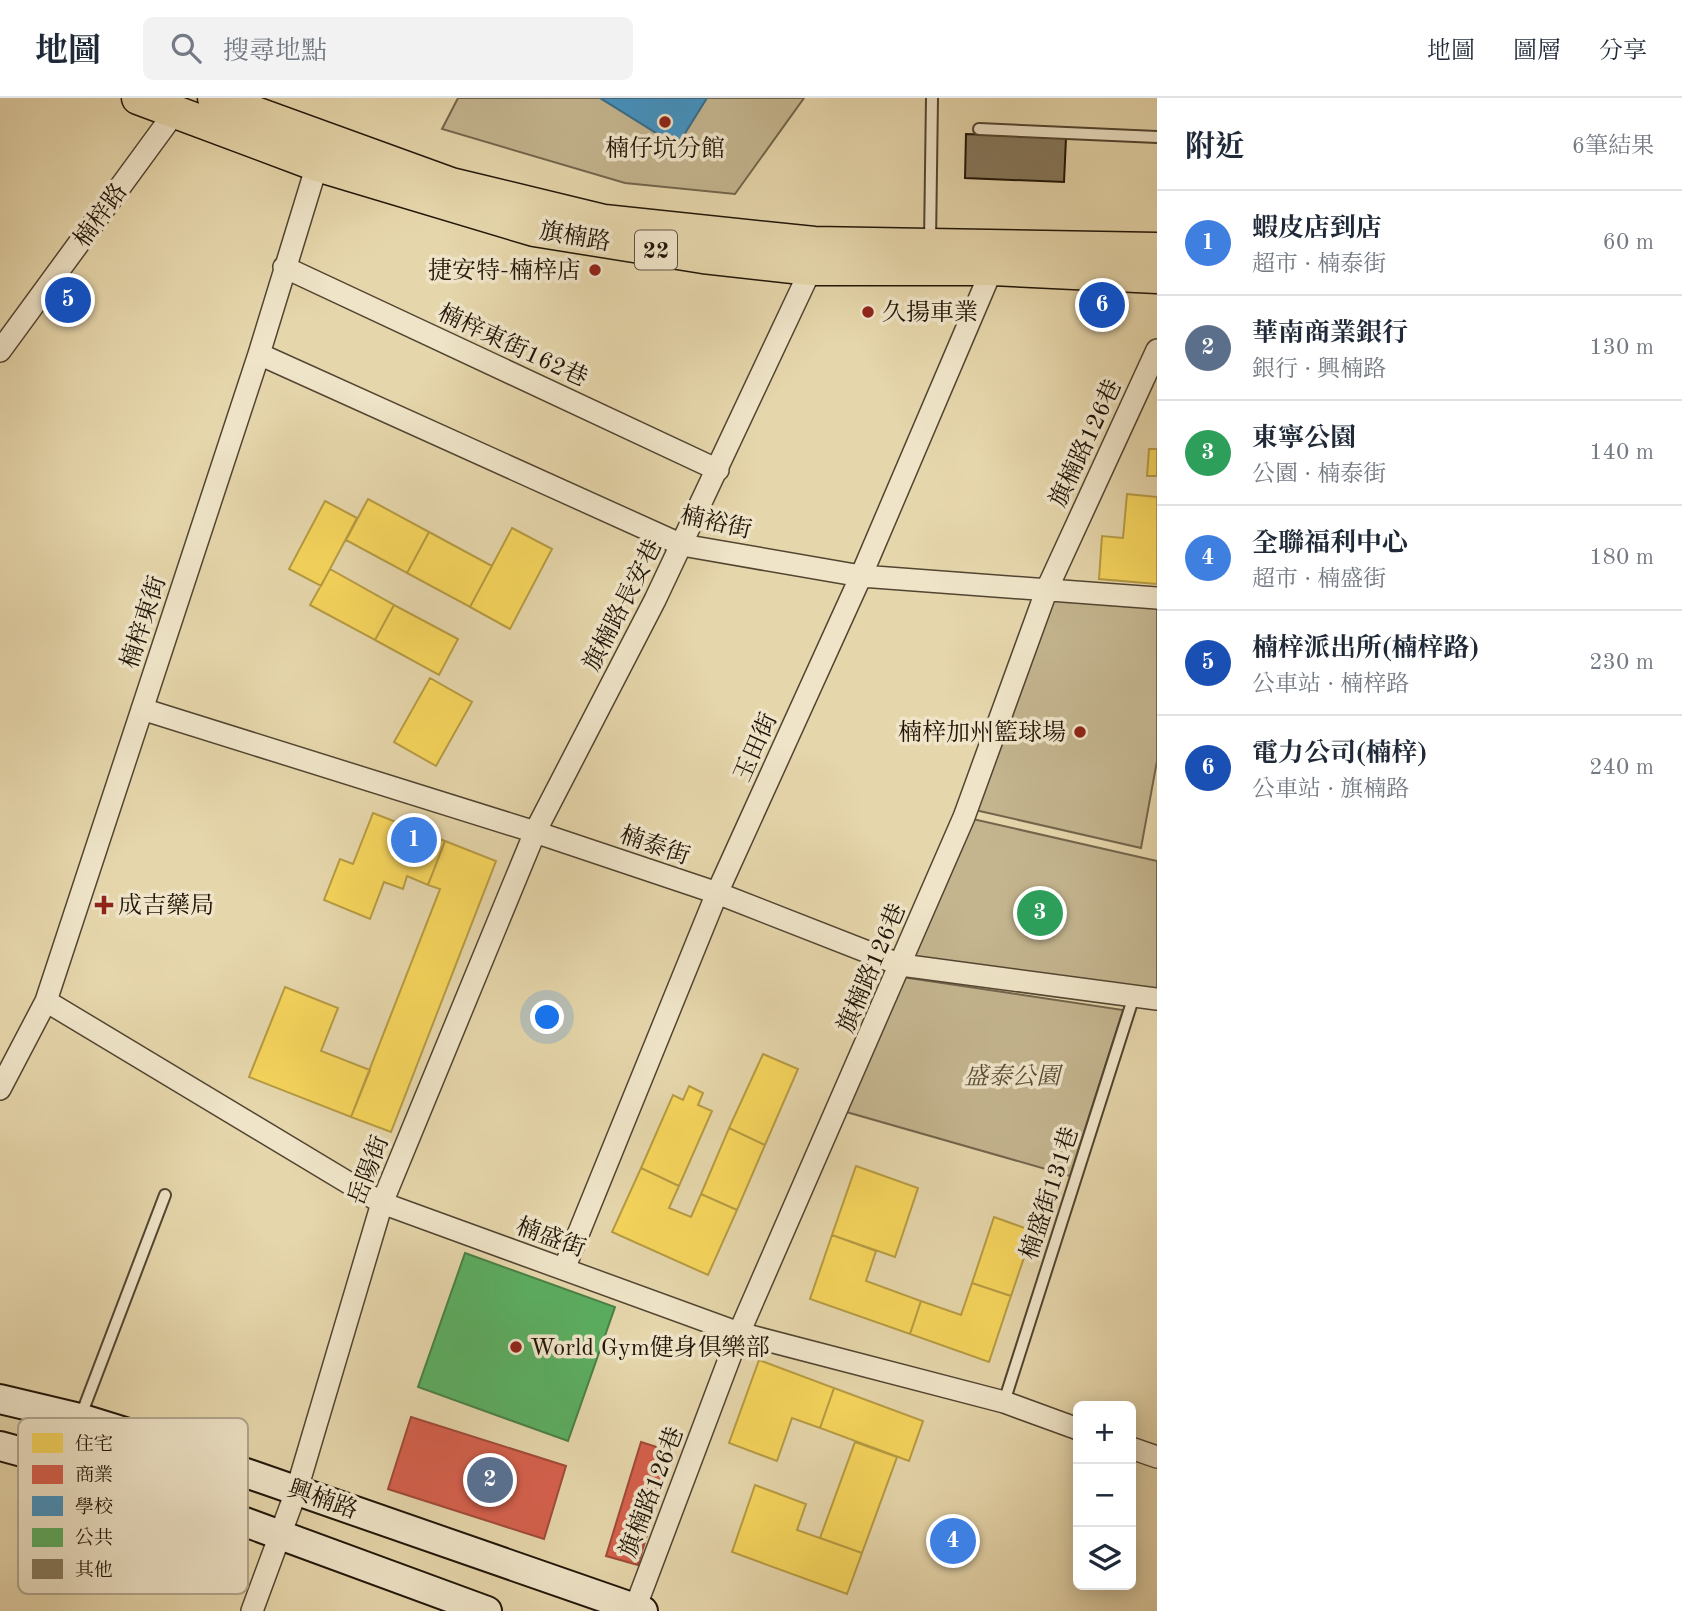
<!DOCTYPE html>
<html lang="zh-TW">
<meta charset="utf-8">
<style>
:root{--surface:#fff;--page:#f2f2f3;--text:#1f2937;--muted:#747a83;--line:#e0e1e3;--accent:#8f2418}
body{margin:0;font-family:"Old Standard TT","Noto Serif TC",serif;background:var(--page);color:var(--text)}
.controls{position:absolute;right:21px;bottom:21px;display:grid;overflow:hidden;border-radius:10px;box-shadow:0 4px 18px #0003}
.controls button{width:63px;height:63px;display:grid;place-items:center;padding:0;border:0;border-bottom:2px solid var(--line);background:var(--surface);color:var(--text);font:35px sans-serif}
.you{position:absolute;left:548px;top:920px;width:24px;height:24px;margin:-18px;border:5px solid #fff;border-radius:50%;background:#1a73e8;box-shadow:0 0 0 10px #1a73e833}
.badge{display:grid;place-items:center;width:46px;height:46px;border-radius:50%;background:var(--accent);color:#fff;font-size:23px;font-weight:700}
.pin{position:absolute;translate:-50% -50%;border:4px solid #fff;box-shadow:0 2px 7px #0006}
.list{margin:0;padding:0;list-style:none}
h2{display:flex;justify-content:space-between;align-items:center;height:91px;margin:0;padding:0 28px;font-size:30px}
h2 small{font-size:23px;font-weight:400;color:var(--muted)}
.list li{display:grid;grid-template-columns:46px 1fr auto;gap:21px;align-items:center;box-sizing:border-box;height:105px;padding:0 28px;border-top:2px solid var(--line)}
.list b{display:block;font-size:26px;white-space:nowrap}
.list p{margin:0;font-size:23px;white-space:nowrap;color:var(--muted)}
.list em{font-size:23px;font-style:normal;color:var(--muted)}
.icon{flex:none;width:38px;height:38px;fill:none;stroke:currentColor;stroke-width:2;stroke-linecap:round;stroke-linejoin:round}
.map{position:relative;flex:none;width:1157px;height:1513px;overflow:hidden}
header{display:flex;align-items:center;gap:42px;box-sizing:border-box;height:98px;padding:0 35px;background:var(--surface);border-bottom:2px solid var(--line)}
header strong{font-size:33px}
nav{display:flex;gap:38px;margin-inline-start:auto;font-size:24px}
.search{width:490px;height:63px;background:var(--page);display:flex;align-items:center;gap:18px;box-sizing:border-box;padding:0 24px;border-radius:10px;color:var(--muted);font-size:26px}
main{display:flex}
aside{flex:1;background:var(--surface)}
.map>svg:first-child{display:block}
</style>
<header>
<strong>地圖</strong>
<div class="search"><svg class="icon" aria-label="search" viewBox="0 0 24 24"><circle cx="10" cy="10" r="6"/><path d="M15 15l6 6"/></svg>搜尋地點</div>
<nav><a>地圖</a><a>圖層</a><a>分享</a></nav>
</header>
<main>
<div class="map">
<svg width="1157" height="1513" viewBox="0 0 1157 1513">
<rect width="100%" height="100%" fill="#e6d6ab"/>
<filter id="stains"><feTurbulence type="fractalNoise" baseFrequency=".00286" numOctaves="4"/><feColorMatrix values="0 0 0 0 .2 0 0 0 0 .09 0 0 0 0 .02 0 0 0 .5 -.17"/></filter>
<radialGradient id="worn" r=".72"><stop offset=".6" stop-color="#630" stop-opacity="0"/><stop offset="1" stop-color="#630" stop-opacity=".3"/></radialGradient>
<path fill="#c4b58f" stroke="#72654c" stroke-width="2" d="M 458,0 L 804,0 L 735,96 L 625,85 L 442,31 Z
M 1053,499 L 1157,505 L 1157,663 L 1141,750 L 975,712 Z
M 964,719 L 1157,763 L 1157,899 L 901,867 Z
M 902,879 L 1123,912 L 1070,1078 L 843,1013 Z"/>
<path fill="#f6d55c" stroke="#b69b43" stroke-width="2" d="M 1149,351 L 1157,351 L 1157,378 L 1147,378 Z
M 1127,396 L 1157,399 L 1157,486 L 1099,481 L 1102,438 L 1123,440 Z
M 368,401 L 429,434 L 407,475 L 346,442 Z
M 325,403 L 357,420 L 321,488 L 289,471 Z
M 512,430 L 552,451 L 510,531 L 470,509 Z
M 429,434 L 492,468 L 470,509 L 407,475 Z
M 330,471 L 394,507 L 375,542 L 310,507 Z
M 394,507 L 458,541 L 439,577 L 375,542 Z
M 430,580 L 472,604 L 436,668 L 394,644 Z
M 373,715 L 445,743 L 428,787 L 407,778 L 403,791 L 384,784 L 370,821 L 324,802 L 340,761 L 353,766 Z
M 445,743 L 496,763 L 391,1034 L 351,1019 L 440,791 L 428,787 Z
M 285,889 L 338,910 L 321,953 L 370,972 L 351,1019 L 249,979 Z
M 763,956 L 798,971 L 765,1047 L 729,1030 Z
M 689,988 L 703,995 L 698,1007 L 712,1013 L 679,1088 L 641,1070 L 673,997 L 683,1002 Z
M 729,1030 L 765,1047 L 737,1112 L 701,1096 Z
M 856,1068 L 918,1090 L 895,1159 L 832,1137 Z
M 641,1070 L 679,1088 L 669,1110 L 691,1119 L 701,1096 L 737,1112 L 708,1177 L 612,1134 Z
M 994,1119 L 1033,1133 L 1011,1198 L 972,1185 Z
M 832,1137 L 876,1153 L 866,1183 L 921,1203 L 910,1236 L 810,1201 Z
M 972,1185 L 1011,1198 L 989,1264 L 910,1236 L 921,1203 L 961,1217 Z
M 759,1262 L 834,1290 L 820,1330 L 792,1320 L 777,1363 L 729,1345 Z
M 834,1290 L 923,1323 L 909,1363 L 820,1330 Z
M 855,1344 L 897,1359 L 862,1455 L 820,1440 Z
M 755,1387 L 806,1406 L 797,1432 L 862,1455 L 847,1496 L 732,1454 Z"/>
<path fill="#d6604d" stroke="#9f4a38" stroke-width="2" d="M 411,1319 L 566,1368 L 544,1441 L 388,1391 Z
M 641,1344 L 672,1354 L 638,1467 L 606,1458 Z"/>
<path fill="#4393c3" stroke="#386d8b" stroke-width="2" d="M 600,0 L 707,0 L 677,48 Z"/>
<path fill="#5aae61" stroke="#498046" stroke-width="2" d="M 465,1155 L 615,1209 L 568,1343 L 418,1289 Z"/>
<path fill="#87795d" stroke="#201508" stroke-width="2" d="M 966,36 L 1066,40 L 1064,84 L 965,80 Z"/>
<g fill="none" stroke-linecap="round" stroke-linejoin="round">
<defs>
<path id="lane" d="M 979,31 L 1157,39
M 930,144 L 932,0
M 1004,1304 L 1134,898
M 80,1320 L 165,1097"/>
<path id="street" d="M 284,169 L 718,372
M 0,253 L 175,14
M 259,256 L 682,447 L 861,478 L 1157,500
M 142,611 L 535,734 L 717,795 L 901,867 L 1157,901
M 46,903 L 382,1105 L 739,1235 L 1004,1304 L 1078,1331
M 0,991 L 46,903 L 259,256 L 317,67
M 564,1171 L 717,795 L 861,478 L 992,171 L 992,159
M 1131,1350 L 1157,1359
M 252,1513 L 297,1391 L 382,1105 L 535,734 L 655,502 L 811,171 L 812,161
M 634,1513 L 739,1235 L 964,719 L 1047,491 L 1157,252"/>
<path id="secondary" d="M 0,1301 L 80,1320 L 151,1342 L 643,1513
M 0,1348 L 147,1388 L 487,1513"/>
<path id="primary" d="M 138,0 L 317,67 L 534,132 L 703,159 L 811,171 L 992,171 L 1157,179
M 214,0 L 451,86 L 604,123 L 814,145 L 1157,151"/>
</defs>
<use href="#lane" stroke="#524531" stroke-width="14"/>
<use href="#street" stroke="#524531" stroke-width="24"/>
<use href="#secondary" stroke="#201508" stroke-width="32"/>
<use href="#primary" stroke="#201508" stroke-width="35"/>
<use href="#lane" stroke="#efe4c8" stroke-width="10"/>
<use href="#street" stroke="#efe4c8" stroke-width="21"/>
<use href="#secondary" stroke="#efe4c8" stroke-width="28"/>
<use href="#primary" stroke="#e6d6ab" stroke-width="32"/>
</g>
<g fill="#8f2418" stroke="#efe4c8" stroke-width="2.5">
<circle cx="665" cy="24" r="7"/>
<circle cx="595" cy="172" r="7"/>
<circle cx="868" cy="214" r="7"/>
<circle cx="1080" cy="634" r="7"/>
<path d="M100.5 796.5h7v7h7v7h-7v7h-7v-7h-7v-7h7z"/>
<circle cx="516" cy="1249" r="7"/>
</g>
<g text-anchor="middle" stroke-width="7" stroke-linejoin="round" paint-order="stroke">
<rect fill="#efe4c8" stroke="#5e5342" stroke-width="2" x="635" y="132.5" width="42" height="39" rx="5"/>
<g font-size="23" font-weight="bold" fill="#201508">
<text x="656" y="160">22</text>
</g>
<g font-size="24" fill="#201508" stroke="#efe4c8" text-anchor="start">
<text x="665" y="58" text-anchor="middle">楠仔坑分館</text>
<text x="581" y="180" text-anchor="end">捷安特-楠梓店</text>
<text x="882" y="222">久揚車業</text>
<text x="1066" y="642" text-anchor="end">楠梓加州籃球場</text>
<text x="118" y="815">成吉藥局</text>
<text x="530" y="1257">World Gym健身俱樂部</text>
</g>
<g font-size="24" fill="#201508" stroke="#efe4c8">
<text transform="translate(100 117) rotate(-54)" y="8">楠梓路</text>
<text transform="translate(575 138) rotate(10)" y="8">旗楠路</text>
<text transform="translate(513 247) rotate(25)" y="8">楠梓東街162巷</text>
<text transform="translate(1085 345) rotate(-65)" y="8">旗楠路126巷</text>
<text transform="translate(716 424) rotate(13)" y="8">楠裕街</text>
<text transform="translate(622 507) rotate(-63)" y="8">旗楠路長安巷</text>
<text transform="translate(143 524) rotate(-72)" y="8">楠梓東街</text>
<text transform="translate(755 649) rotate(-66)" y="8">玉田街</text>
<text transform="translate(655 747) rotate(19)" y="8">楠泰街</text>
<text transform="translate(871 870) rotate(-67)" y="8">旗楠路126巷</text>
<text transform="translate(368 1072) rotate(-69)" y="8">岳陽街</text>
<text transform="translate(1049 1095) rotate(-72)" y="8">楠盛街131巷</text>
<text transform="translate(551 1139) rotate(20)" y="8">楠盛街</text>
<text transform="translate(651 1394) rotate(-69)" y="8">旗楠路126巷</text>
<text transform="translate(323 1401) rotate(19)" y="8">興楠路</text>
</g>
<g font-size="24" font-style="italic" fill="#594d37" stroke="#efe4c8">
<text x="1012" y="986">盛泰公園</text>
</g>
</g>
<rect x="18" y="1320" width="230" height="176" rx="10" fill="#efe4c8" stroke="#b1a68e" stroke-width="2"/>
<rect x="32" y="1335" width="31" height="20" fill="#f6d55c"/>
<rect x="32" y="1367" width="31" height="19" fill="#d6604d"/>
<rect x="32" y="1398" width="31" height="20" fill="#4393c3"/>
<rect x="32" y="1430" width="31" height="19" fill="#5aae61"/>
<rect x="32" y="1461" width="31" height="20" fill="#87795d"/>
<g font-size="19" fill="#201508">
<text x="75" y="1352">住宅</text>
<text x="75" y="1383">商業</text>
<text x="75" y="1415">學校</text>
<text x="75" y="1446">公共</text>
<text x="75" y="1478">其他</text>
</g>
<rect width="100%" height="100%" filter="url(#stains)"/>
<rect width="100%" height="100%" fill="url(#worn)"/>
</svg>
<div class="controls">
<button>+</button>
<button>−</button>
<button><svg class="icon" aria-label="layers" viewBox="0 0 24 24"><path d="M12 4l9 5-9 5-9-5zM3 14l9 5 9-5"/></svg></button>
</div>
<div class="you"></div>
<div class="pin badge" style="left:414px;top:742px;background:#3f7fe0">1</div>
<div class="pin badge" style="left:490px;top:1382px;background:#5c6f8a">2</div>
<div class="pin badge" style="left:1040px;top:815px;background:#2e9e5b">3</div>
<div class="pin badge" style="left:953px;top:1443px;background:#3f7fe0">4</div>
<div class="pin badge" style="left:68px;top:202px;background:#1a4fb4">5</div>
<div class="pin badge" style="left:1102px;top:207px;background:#1a4fb4">6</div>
</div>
<aside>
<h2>附近<small>6筆結果</small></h2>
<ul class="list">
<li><span class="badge" style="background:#3f7fe0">1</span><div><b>蝦皮店到店</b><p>超市 · 楠泰街</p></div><em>60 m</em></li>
<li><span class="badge" style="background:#5c6f8a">2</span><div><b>華南商業銀行</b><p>銀行 · 興楠路</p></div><em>130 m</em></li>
<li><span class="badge" style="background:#2e9e5b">3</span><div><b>東寧公園</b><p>公園 · 楠泰街</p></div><em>140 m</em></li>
<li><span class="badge" style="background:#3f7fe0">4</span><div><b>全聯福利中心</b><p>超市 · 楠盛街</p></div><em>180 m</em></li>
<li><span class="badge" style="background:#1a4fb4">5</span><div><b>楠梓派出所(楠梓路)</b><p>公車站 · 楠梓路</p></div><em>230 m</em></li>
<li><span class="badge" style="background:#1a4fb4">6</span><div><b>電力公司(楠梓)</b><p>公車站 · 旗楠路</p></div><em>240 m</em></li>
</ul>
</aside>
</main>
